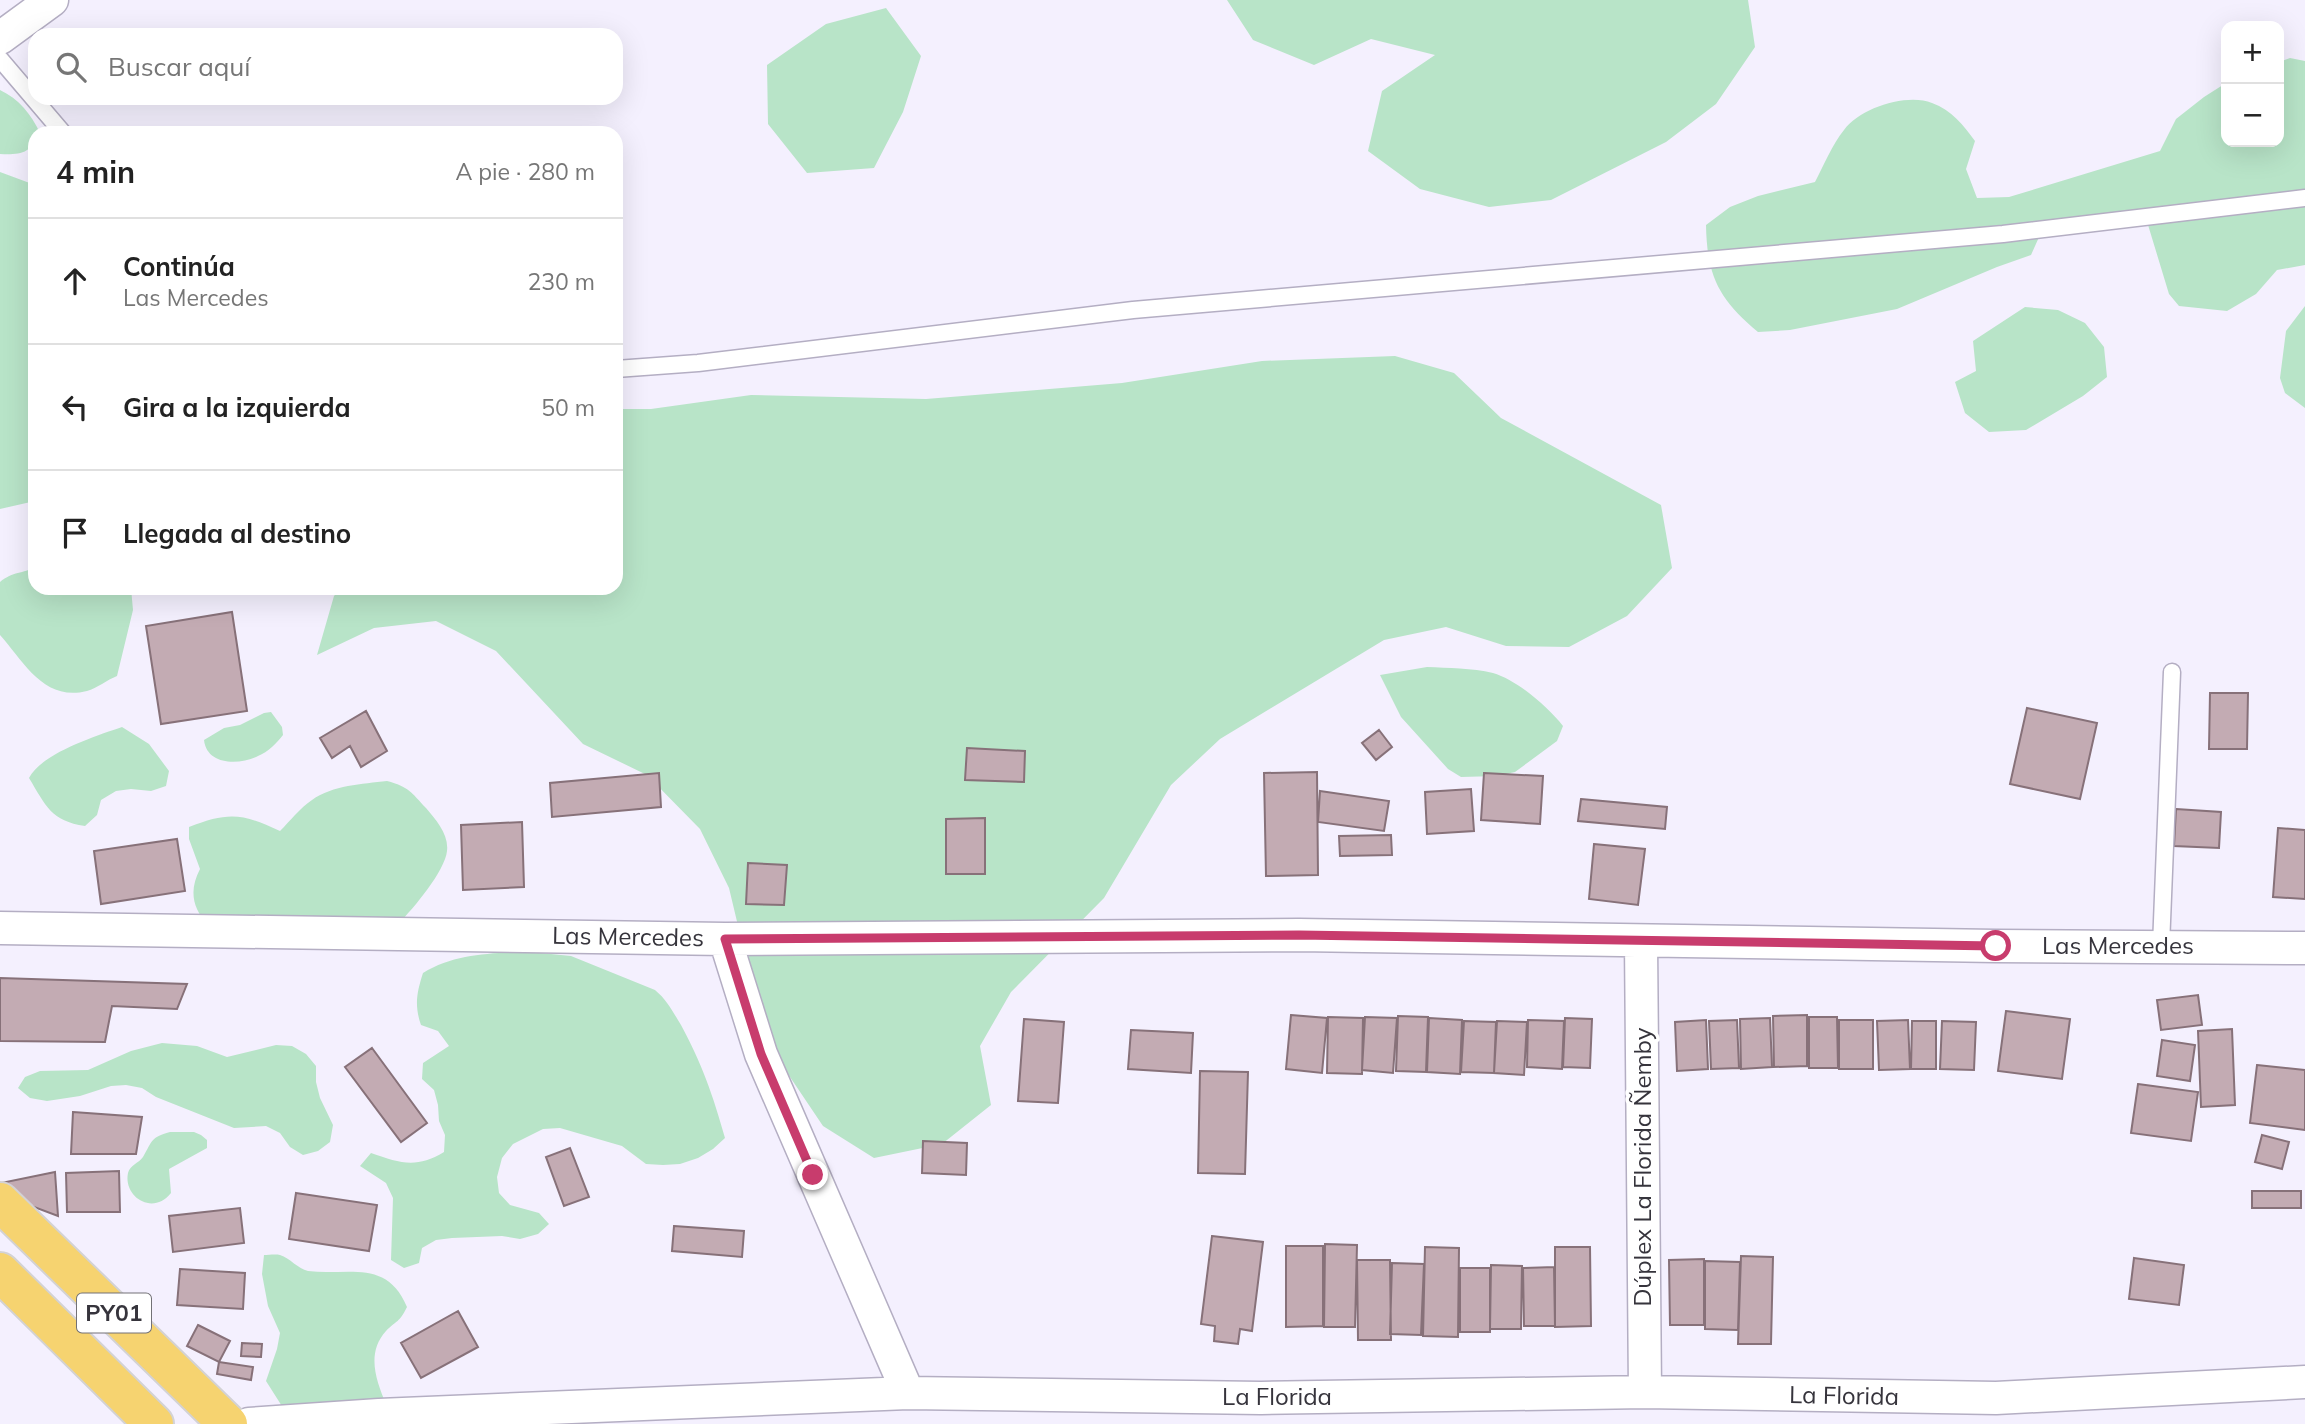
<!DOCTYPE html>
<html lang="es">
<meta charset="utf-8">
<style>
:root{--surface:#fff;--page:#f2f2f2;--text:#222;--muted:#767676;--line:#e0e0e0}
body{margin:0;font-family:Mulish,sans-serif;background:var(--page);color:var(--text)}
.controls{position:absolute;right:21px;top:21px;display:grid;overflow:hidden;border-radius:14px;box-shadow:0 7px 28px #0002}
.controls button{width:63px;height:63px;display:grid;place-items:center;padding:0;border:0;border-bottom:2px solid var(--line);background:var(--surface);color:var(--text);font:35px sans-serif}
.stop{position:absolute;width:21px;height:21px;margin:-16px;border:5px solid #c83c6d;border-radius:50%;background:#fff}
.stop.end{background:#c83c6d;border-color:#fff;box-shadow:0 2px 7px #0008}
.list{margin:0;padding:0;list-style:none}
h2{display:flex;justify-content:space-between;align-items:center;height:91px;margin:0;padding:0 28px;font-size:30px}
h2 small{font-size:23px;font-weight:400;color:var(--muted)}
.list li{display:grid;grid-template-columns:46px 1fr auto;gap:21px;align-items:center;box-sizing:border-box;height:126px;padding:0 28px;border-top:2px solid var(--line)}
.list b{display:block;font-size:26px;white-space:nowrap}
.list p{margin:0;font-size:23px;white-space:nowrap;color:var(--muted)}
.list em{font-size:23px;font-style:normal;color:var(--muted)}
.icon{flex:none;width:38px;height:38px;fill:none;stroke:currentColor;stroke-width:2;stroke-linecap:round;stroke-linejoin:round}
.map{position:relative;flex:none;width:2305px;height:1424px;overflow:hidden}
.search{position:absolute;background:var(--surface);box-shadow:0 7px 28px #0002;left:28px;top:28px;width:595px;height:77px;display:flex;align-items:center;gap:18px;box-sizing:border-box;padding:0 24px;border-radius:21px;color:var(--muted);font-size:26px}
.panel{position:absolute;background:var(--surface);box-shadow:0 7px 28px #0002;left:28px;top:126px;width:595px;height:469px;border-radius:21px}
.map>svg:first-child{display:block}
</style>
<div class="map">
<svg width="2305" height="1424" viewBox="0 0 2305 1424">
<rect width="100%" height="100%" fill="#f4f0fe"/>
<path fill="#b8e4c8" d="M 1227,0 L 1748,0 L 1755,47 L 1716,104 L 1666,142 L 1551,200 L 1489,207 L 1420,189 L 1368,151 L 1382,91 L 1435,55 L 1371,39 L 1314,65 L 1253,40 Z
M 886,8 L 921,56 L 903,112 L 874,168 L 807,173 L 768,124 L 767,65 L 826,24 Z
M 2290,58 L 2305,61 L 2305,265 L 2277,270 L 2256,294 L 2227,311 L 2179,306 L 2169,294 L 2145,215 L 2044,226 L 2031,255 L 1997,267 L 1897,309 L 1790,330 L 1758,332 C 1719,299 1707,277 1706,225 L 1730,207 L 1758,196 L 1815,182 C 1824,165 1832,145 1844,130 C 1860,108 1907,93 1932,103 C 1952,110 1963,125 1975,141 L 1966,169 L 1977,198 L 2009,197 L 2160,151 L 2176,119 L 2204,97 L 2226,83 L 2226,142 L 2279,142 L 2279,62 Z
M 0,90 C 19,99 31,114 40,133 L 35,133 C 35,154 17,155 0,154 Z
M 0,172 L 35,185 L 35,501 L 0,509 Z
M 2305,306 L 2305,408 L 2285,393 L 2280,378 L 2286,331 Z
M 2025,307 L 2058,310 L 2085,323 L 2104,347 L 2107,377 L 2083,396 L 2026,430 L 1989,432 L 1965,413 L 1955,382 L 1976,371 L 1973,341 Z
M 1395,356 L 1454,373 L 1501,418 L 1661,505 L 1672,568 L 1627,616 L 1569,647 L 1506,646 L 1446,627 L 1384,640 L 1220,739 L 1171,785 L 1104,898 L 1011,992 L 980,1046 L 991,1105 L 942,1144 L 874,1158 L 823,1126 L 788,1074 L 761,1022 L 729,888 L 700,829 L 647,775 L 583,744 L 496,651 L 436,621 L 374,628 L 317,655 L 334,596 L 341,588 L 616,588 L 616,409 L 651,409 L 751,395 L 926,399 L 1122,383 L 1262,361 Z
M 35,567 L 35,588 L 131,588 L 133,610 L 117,676 C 107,680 97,688 87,691 C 44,702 24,662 0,635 L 0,582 C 13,571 23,574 35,567 Z
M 1427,667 C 1448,668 1472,668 1493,673 C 1517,680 1547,706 1563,726 L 1557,741 L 1515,772 L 1497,776 L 1461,777 L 1448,769 L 1401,717 L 1380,675 Z
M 271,712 L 282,727 L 283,735 C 277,743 268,752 258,756 C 240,765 207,766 204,740 L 224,728 L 240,725 L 264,713 Z
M 122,727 L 149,744 L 169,771 L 166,786 L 151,791 L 131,789 L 116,791 L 101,800 L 97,815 L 85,826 C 51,821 46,806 29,778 C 42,753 96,736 122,727 Z
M 387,781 C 409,787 411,792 426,808 C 436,820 449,834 447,851 C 445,871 413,909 399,923 L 208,925 C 192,908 189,890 200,869 L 189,839 L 189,827 C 228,812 242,813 280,831 C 290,821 300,808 312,800 C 333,785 362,784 387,781 Z
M 521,951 L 571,956 L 655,990 C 667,1000 673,1012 681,1025 C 702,1064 713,1095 725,1138 L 713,1149 L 698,1158 L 680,1164 L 663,1165 L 646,1164 L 622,1146 L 560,1128 L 543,1129 L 513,1144 L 502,1158 L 497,1177 L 499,1193 L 510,1205 L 539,1213 L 549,1224 L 538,1234 L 520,1239 L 502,1236 L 452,1238 L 436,1240 L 422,1248 L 419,1263 L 404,1268 L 391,1260 L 393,1198 L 386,1183 L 360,1166 L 371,1153 C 400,1163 416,1169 444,1152 L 445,1135 L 439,1121 L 438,1105 L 434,1090 L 422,1079 L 423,1063 L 449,1046 L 438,1031 L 421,1025 C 414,1005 417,992 423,973 C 453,954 487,954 521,951 Z
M 162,1043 L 197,1046 L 227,1057 L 276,1045 L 292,1046 L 306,1054 L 316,1066 L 316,1082 L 320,1098 L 333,1125 L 330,1142 L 318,1151 L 303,1155 L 290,1147 L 280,1133 L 266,1126 L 234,1128 L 156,1097 L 142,1088 L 126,1085 L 111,1086 L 80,1096 L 47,1101 L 30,1098 L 18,1088 L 25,1077 L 40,1071 L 88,1070 L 131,1051 Z
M 170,1132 L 194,1132 L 201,1135 L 207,1140 L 207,1148 L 169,1169 L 171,1193 C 153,1216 123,1197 128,1173 C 130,1165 139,1163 143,1157 C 153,1140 150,1138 170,1132 Z
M 264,1255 C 268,1255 276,1254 280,1255 C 290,1258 298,1269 308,1271 C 347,1276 387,1258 407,1307 C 399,1323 397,1320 386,1331 C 366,1353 376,1380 386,1404 L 292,1422 L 266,1381 L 277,1349 L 280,1333 L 268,1306 L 262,1274 Z"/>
<path fill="#c3abb3" stroke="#877179" stroke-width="2" d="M 232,612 L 247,711 L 161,724 L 146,626 Z
M 2210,693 L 2248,693 L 2247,749 L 2209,749 Z
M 2027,708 L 2097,723 L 2080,799 L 2010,784 Z
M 366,711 L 387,751 L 361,767 L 350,746 L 332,758 L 320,738 Z
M 1379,730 L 1392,747 L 1376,760 L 1362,743 Z
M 967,748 L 1025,751 L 1024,782 L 965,780 Z
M 1317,772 L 1318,875 L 1266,876 L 1264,773 Z
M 659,773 L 661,807 L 552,817 L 550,783 Z
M 1484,773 L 1543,776 L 1540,824 L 1481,820 Z
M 1471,789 L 1474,831 L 1427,834 L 1425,792 Z
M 1320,791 L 1389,801 L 1384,831 L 1318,822 Z
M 1581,799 L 1667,807 L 1665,829 L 1578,821 Z
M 2176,809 L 2221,812 L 2219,848 L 2174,846 Z
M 985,818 L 985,874 L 946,874 L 946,819 Z
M 522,822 L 524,887 L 463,890 L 461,825 Z
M 2278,828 L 2305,830 L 2305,899 L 2273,897 Z
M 1391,835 L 1392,855 L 1340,856 L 1339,836 Z
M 177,839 L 185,891 L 101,904 L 94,851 Z
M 1594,844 L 1645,849 L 1638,905 L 1589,899 Z
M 748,863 L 787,865 L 784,905 L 746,904 Z
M 0,978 L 187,984 L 177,1009 L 112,1006 L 105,1042 L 0,1041 Z
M 2198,995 L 2202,1025 L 2161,1030 L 2157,1000 Z
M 2006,1011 L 2070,1019 L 2062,1079 L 1998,1071 Z
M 1291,1015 L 1327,1018 L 1322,1073 L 1286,1069 Z
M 1807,1015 L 1807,1066 L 1774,1067 L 1773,1016 Z
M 1398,1016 L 1428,1017 L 1426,1072 L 1396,1071 Z
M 1328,1017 L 1363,1018 L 1362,1074 L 1327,1073 Z
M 1365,1017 L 1397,1018 L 1393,1073 L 1362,1070 Z
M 1809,1017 L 1837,1017 L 1838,1068 L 1809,1068 Z
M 1429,1018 L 1462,1020 L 1460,1074 L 1427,1072 Z
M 1565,1018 L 1592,1019 L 1590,1068 L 1563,1067 Z
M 1770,1018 L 1772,1067 L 1741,1069 L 1740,1019 Z
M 1024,1019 L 1064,1022 L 1058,1103 L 1018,1101 Z
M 1528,1020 L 1564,1021 L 1562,1069 L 1527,1067 Z
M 1706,1020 L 1708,1069 L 1677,1071 L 1675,1022 Z
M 1737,1020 L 1739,1068 L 1711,1069 L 1709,1021 Z
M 1839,1020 L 1873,1020 L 1873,1069 L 1839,1069 Z
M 1908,1020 L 1910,1069 L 1879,1070 L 1877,1021 Z
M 1464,1021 L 1496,1022 L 1494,1073 L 1461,1072 Z
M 1497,1021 L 1527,1022 L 1524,1075 L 1494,1073 Z
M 1912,1021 L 1936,1021 L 1936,1069 L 1911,1069 Z
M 1942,1021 L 1976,1022 L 1974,1070 L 1940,1069 Z
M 2232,1029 L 2235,1105 L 2201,1107 L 2198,1031 Z
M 1131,1030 L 1193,1033 L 1191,1073 L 1128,1069 Z
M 2162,1040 L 2195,1045 L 2190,1081 L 2157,1076 Z
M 372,1048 L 427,1123 L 401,1142 L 345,1067 Z
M 2257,1065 L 2305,1070 L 2305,1130 L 2250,1123 Z
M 1200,1071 L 1248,1072 L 1245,1174 L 1198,1173 Z
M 2138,1084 L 2198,1092 L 2191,1141 L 2131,1133 Z
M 73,1112 L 142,1117 L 136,1154 L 71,1154 Z
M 2262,1135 L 2289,1142 L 2282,1169 L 2255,1162 Z
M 923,1141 L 967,1143 L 966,1175 L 922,1173 Z
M 570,1148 L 589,1197 L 564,1206 L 546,1157 Z
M 119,1171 L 120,1212 L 67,1212 L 66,1173 Z
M 55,1172 L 58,1216 L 18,1201 L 1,1183 Z
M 2252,1191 L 2301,1191 L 2301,1208 L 2252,1208 Z
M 296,1193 L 377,1205 L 369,1251 L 289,1239 Z
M 240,1208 L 244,1243 L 173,1252 L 169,1216 Z
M 674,1226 L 744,1231 L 742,1257 L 672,1251 Z
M 1212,1236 L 1263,1242 L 1252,1331 L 1240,1329 L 1238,1344 L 1214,1341 L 1215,1326 L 1201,1324 Z
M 1325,1244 L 1357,1245 L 1355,1327 L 1324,1327 Z
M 1286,1246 L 1323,1246 L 1323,1326 L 1286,1327 Z
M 1425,1247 L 1459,1248 L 1458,1337 L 1423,1336 Z
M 1555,1247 L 1590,1247 L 1591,1326 L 1555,1327 Z
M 1741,1256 L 1773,1257 L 1771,1344 L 1738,1344 Z
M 2134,1258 L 2184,1265 L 2179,1305 L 2129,1299 Z
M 1704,1259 L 1704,1325 L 1670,1325 L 1669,1260 Z
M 1357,1260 L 1390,1260 L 1391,1340 L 1358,1340 Z
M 1705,1261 L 1740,1262 L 1738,1330 L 1705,1329 Z
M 1392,1263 L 1424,1264 L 1421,1335 L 1390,1334 Z
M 1491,1265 L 1522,1266 L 1521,1329 L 1490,1329 Z
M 1554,1267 L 1555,1326 L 1524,1326 L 1523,1268 Z
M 1460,1268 L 1490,1268 L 1490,1332 L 1460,1332 Z
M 180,1269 L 245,1273 L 243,1309 L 177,1305 Z
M 458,1311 L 478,1347 L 421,1378 L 401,1343 Z
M 198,1325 L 230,1341 L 219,1362 L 187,1346 Z
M 242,1343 L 262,1344 L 261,1357 L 241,1356 Z
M 219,1362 L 253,1367 L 251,1380 L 217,1374 Z"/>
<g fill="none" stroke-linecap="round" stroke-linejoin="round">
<defs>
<path id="service" d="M 0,59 L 63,133
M 616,369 L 698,363 L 1133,310 L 2003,234 L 2305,198
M 2161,946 L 2172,672"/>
<path id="minor" d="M 0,38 L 52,0
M 0,928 L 725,939 L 1299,935 L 1996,946 L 2305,948
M 725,939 L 761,1054 L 908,1393
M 1641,942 L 1645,1392
M 249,1424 L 379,1415 L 908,1393 L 1261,1398 L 1645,1392 L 1996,1398 L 2305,1382"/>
<path id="trunk" d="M 0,1202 L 228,1424
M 0,1272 L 154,1424"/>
</defs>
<use href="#service" stroke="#b4aec3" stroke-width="19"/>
<use href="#minor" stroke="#b4aec3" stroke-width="35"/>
<use href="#trunk" stroke="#d3d2d4" stroke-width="42"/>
<use href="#service" stroke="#fff" stroke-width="16"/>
<use href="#minor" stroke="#fff" stroke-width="32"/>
<use href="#trunk" stroke="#f6d370" stroke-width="38"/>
</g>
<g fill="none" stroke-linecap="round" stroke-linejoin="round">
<path stroke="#c83c6d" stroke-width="9" d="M 813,1175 L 761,1054 L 725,939 L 1299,935 L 1996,946"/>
</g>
<g text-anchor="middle" stroke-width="7" stroke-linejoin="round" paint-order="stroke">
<rect fill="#fff" stroke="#727176" stroke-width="2" x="77" y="1293.5" width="74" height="39" rx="5"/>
<g font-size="23" font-weight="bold" fill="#36343c">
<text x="114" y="1321">PY01</text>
</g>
<g font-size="24" fill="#36343c" stroke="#fff">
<text transform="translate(628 937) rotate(1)" y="8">Las Mercedes</text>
<text x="2118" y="954">Las Mercedes</text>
<text transform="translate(1643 1167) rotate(-90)" y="8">Dúplex La Florida Ñemby</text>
<text transform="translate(1844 1396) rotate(1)" y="8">La Florida</text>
<text x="1277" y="1405">La Florida</text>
</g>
</g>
</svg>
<div class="controls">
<button>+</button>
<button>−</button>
</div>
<div class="stop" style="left:1996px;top:946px"></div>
<div class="stop end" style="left:813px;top:1175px"></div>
<div class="search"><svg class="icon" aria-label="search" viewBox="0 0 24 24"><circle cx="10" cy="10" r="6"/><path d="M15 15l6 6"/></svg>Buscar aquí</div>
<section class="panel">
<h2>4 min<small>A pie · 280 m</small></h2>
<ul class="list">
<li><svg class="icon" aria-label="ahead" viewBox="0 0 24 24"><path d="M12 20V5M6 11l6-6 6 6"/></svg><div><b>Continúa</b><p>Las Mercedes</p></div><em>230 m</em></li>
<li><svg class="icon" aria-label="left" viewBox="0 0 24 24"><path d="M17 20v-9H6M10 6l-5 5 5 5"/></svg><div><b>Gira a la izquierda</b></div><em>50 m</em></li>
<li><svg class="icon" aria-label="arrive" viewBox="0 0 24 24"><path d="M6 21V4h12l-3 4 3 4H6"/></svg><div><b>Llegada al destino</b></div></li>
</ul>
</section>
</div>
